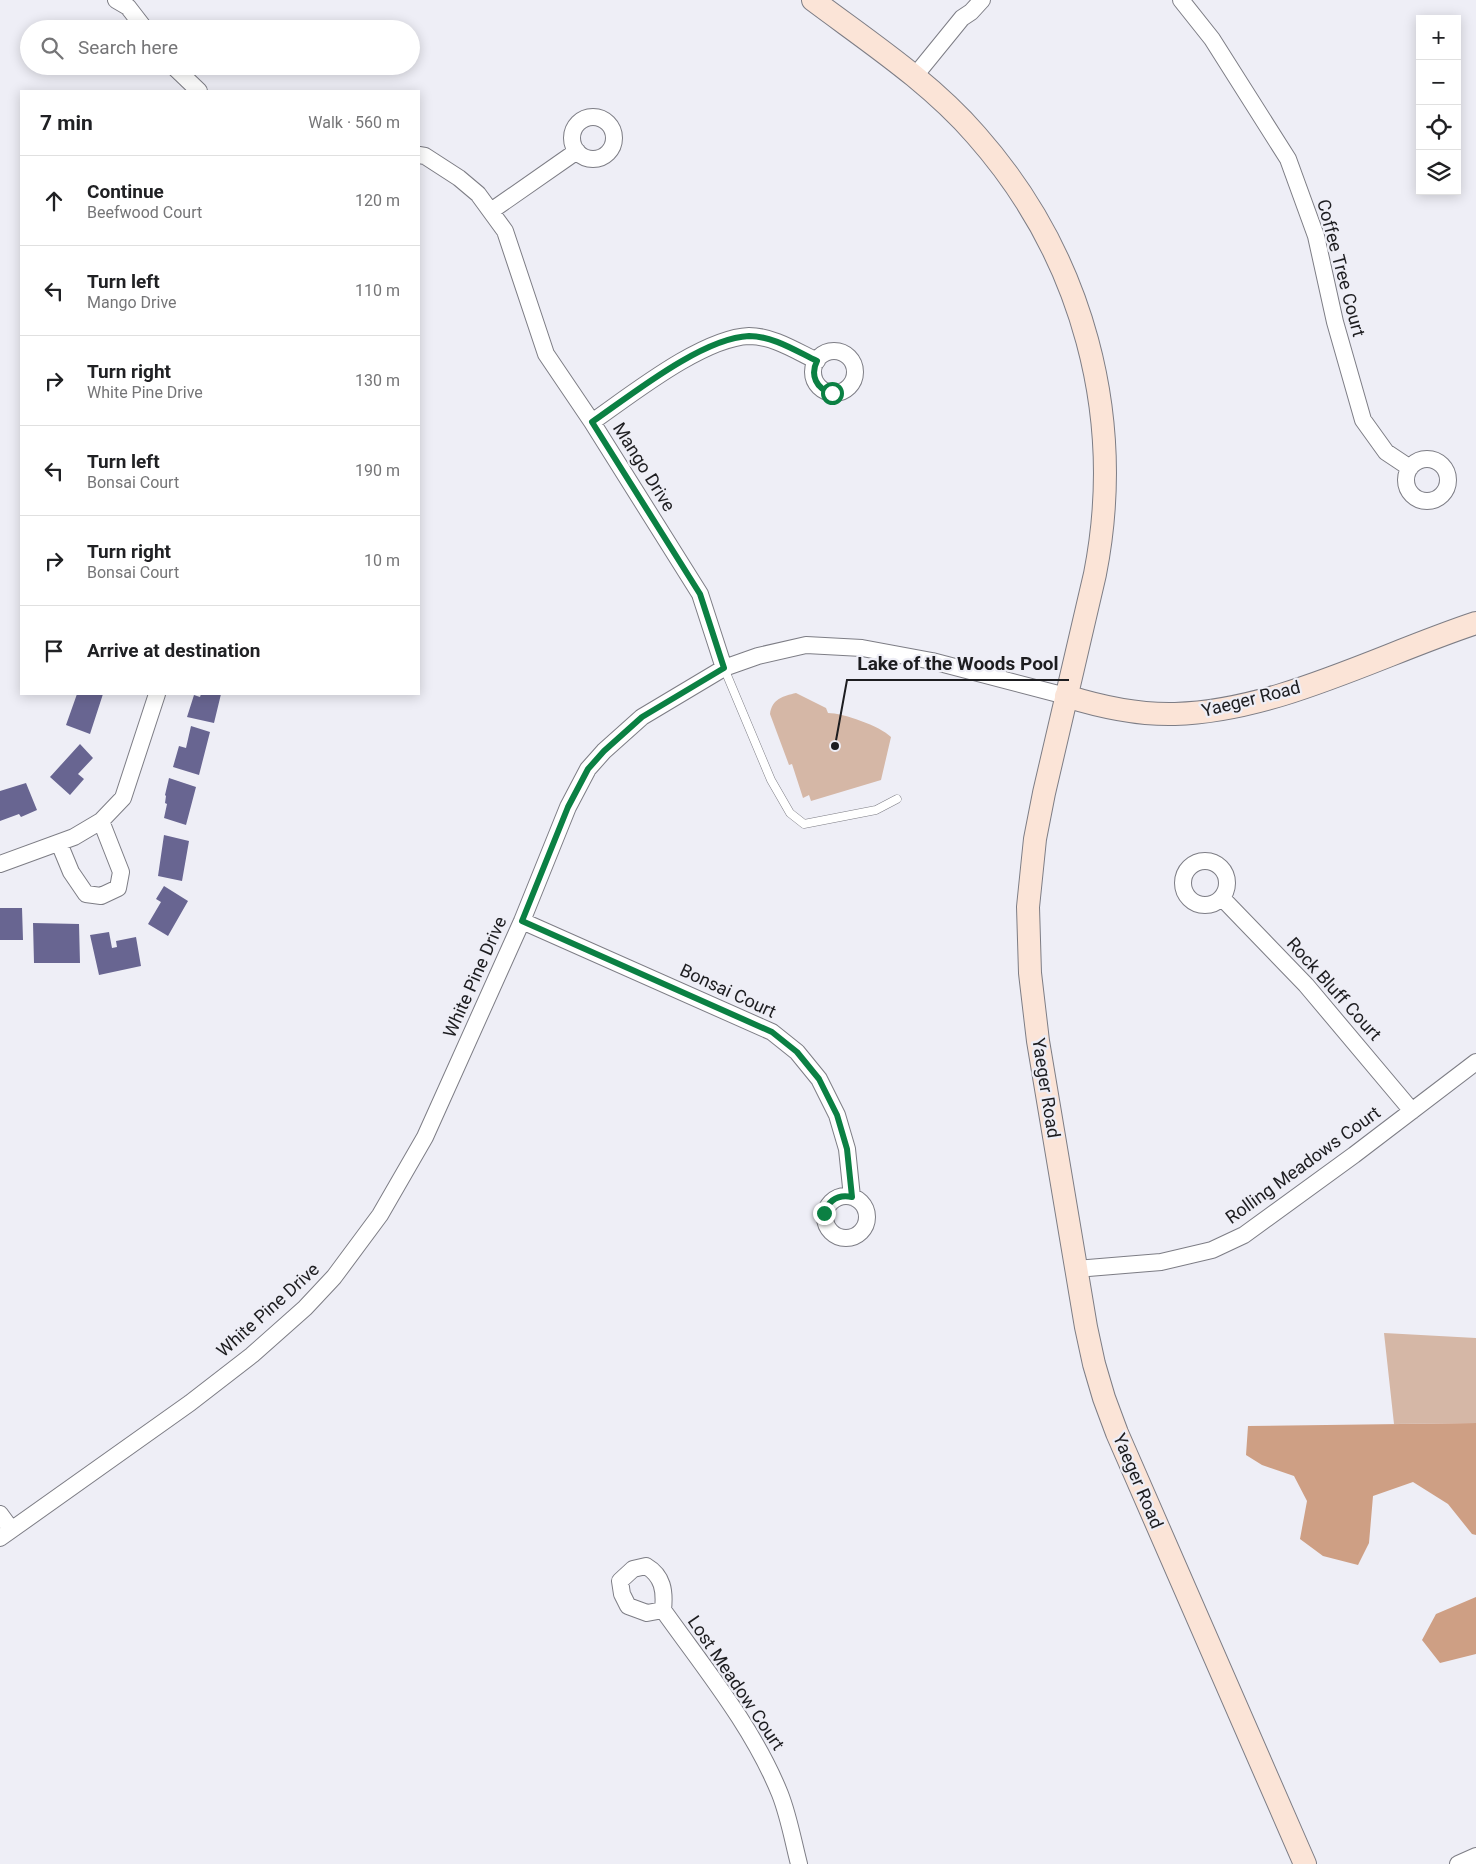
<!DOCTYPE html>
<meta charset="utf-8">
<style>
:root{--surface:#fff;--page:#f6f6f6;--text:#202124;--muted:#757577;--line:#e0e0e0}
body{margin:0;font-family:Roboto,sans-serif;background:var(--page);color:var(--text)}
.controls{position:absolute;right:15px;top:15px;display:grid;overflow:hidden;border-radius:0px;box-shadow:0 2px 12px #0003}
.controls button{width:45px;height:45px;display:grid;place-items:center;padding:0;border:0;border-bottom:1px solid var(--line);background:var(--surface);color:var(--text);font:25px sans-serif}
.stop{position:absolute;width:15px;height:15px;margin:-11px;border:4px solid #0b8043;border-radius:50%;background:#fff}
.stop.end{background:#0b8043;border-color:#fff;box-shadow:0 1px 5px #0008}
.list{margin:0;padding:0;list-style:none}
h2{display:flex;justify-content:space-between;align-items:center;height:65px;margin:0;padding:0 20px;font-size:21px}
h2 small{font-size:16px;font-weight:400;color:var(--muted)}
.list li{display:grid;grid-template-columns:32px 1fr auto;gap:15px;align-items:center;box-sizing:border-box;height:90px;padding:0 20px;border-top:1px solid var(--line)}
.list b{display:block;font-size:19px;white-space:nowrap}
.list p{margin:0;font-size:16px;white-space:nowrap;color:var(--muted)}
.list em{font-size:16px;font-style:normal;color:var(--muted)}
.icon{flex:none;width:28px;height:28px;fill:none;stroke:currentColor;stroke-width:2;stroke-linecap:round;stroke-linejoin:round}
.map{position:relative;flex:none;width:1476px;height:1864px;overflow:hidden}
.search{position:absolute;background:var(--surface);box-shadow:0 2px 12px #0003;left:20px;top:20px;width:400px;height:55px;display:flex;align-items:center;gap:12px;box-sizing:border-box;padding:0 18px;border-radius:28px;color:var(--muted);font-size:19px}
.panel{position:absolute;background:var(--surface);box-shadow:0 2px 12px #0003;left:20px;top:90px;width:400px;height:605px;border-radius:0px}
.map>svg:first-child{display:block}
</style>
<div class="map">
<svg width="1476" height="1864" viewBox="0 0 1476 1864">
<rect width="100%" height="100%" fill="#eeeef6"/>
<path fill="#d5b7a6" d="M 796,693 L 826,708 L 828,713 C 843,713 880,726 891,737 L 881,780 L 811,801 L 809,795 L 803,798 L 792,764 L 789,765 L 770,714 C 772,699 783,696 796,693 Z
M 1384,1333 L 1476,1338 L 1476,1423 L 1394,1424 Z"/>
<path fill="#ce9f84" d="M 1476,1423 L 1476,1535 L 1472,1534 L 1448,1504 L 1413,1482 L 1373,1496 L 1369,1543 L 1358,1565 L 1323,1556 L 1300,1539 L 1307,1501 L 1294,1476 L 1262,1465 L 1246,1455 L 1248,1426 Z
M 1476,1597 L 1476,1654 L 1440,1663 L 1422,1640 L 1436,1614 Z"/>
<path fill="#686591" d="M 77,694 L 103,694 L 90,734 L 66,725 Z
M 201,694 L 221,694 L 214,723 L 187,717 L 194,695 L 200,697 Z
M 191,726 L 210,732 L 199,775 L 173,767 L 179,746 L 186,748 Z
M 80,744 L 93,758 L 78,774 L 84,779 L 70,795 L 50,777 Z
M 169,778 L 196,787 L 186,825 L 164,818 L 167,804 L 165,803 L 166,796 L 165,795 Z
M 26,783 L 37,810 L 21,817 L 19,814 L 0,821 L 0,791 Z
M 164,835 L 189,841 L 182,881 L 158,876 Z
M 164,886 L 188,901 L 168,936 L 148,924 L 161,902 L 156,899 Z
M 0,908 L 22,908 L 23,940 L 0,940 Z
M 33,923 L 79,924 L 80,963 L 34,963 Z
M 109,932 L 112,948 L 117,947 L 116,941 L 136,937 L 141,966 L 99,975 L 90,935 Z"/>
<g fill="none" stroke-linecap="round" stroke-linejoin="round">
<defs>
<path id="lane" d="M 724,668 L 771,780 L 790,813 L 804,824 L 876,810 L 897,799"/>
<path id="street" d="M 116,0 L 128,7 L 145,29
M 1181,0 L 1212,39 L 1288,159 L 1316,236 L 1335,322 L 1363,420 L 1386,452 L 1410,468
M 173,66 L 199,91
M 914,77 L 962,18 L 971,12 L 982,0
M572 138a21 21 0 1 1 42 0a21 21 0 1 1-42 0Z
M 419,155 L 425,156 L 459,178 L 478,194 L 505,231 L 546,354 L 592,422 L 700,594 L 724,668
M 491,211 L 577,151
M813 372a21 21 0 1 1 42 0a21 21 0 1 1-42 0Z
M 592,422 C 631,395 702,338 749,336 C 773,336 796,351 817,361
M1406 480a21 21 0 1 1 42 0a21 21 0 1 1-42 0Z
M 59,843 L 71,872 L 86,894 L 101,896 L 118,888 L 121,872 L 101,821
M1183 883a22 22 0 1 1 44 0a22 22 0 1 1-44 0Z
M 0,864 L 74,837 L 101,821 L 123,798 L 157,694
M 1222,898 L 1306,985 L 1412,1111
M 522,921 L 772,1032 L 797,1052 L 819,1079 L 837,1115 L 847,1149 L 852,1197
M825 1217a21 21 0 1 1 42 0a21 21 0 1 1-42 0Z
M 1076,1269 L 1161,1262 L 1212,1250 L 1244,1235 L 1354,1155 L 1476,1062
M 0,1514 L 11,1529
M 0,1538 L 190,1403 L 252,1355 L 305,1308 L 334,1277 L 380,1215 L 425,1137 L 522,921 L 568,807 L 588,769 L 604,751 L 642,717 L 724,668 L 758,656 L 806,645 L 862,648 L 932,661 L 1066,696
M 663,1610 L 647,1613 L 628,1606 L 622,1594 L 620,1581 L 633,1569 L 646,1566 C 663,1576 665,1591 663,1610 C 705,1669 753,1727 780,1794 C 789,1817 793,1841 799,1864
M 1458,1864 L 1476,1856"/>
<path id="secondary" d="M 813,0 C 869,42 930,82 976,135 C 1083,256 1126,416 1095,574 L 1044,793 L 1035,839 L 1028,907 L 1030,973 L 1038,1041 L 1086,1327 L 1094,1364 L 1104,1398 L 1117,1433 L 1305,1864
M 1066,696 C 1101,707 1138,715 1175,714 C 1277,711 1379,655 1476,623"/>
</defs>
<use href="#lane" stroke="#7d7d85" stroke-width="9"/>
<use href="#street" stroke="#7d7d85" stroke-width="18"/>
<use href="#secondary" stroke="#7d7d85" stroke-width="24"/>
<use href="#lane" stroke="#fff" stroke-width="8"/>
<use href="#street" stroke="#fff" stroke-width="16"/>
<use href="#secondary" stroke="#fbe4d7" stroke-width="22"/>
</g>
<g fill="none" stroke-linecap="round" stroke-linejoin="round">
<path stroke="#0b8043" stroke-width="6" d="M 824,1213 C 829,1200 838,1194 852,1197 L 847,1149 L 837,1115 L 819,1079 L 797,1052 L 772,1032 L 522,921 L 568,807 L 588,769 L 604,751 L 642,717 L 724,668 L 700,594 L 592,422 C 631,395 702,338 749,336 C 773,336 796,351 817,361 C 810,375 816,389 832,393"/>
</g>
<g text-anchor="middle" stroke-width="4.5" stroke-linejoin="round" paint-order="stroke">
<g font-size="18" fill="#1d1d20" stroke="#eeeef6">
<text transform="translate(1341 268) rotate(75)" y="6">Coffee Tree Court</text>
<text transform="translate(644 467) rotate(58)" y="6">Mango Drive</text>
<text transform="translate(1251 699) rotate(-14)" y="6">Yaeger Road</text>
<text transform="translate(475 977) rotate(-66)" y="6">White Pine Drive</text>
<text transform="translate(1334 989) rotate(48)" y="6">Rock Bluff Court</text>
<text transform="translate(728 991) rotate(25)" y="6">Bonsai Court</text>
<text transform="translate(1046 1088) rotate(81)" y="6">Yaeger Road</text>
<text transform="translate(1303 1165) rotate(-36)" y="6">Rolling Meadows Court</text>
<text transform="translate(268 1310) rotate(-42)" y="6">White Pine Drive</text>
<text transform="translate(1138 1481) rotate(67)" y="6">Yaeger Road</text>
<text transform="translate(736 1683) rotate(56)" y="6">Lost Meadow Court</text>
</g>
</g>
<path fill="none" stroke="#1d1d20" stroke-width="2" d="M835 746L847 680H1069"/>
<circle fill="#1d1d20" stroke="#eeeef6" stroke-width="2" cx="835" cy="746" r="5"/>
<g font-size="19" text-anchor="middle" font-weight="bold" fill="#1d1d20" stroke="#eeeef6" stroke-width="4.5" stroke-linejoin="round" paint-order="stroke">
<text x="958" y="670">Lake of the Woods Pool</text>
</g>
</svg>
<div class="controls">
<button>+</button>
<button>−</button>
<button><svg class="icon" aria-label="locate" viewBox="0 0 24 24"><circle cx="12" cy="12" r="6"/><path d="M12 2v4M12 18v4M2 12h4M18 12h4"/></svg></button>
<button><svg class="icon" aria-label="layers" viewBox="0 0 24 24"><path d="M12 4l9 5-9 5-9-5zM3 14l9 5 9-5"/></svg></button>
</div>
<div class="stop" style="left:832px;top:393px"></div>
<div class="stop end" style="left:824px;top:1213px"></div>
<div class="search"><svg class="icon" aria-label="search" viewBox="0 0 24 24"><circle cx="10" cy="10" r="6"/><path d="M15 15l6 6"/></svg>Search here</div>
<section class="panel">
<h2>7 min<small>Walk · 560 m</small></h2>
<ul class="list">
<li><svg class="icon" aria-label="ahead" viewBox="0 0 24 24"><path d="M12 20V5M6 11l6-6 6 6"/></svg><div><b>Continue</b><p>Beefwood Court</p></div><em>120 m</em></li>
<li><svg class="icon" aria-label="left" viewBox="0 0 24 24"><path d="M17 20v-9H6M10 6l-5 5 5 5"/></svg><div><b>Turn left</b><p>Mango Drive</p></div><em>110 m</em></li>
<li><svg class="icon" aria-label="right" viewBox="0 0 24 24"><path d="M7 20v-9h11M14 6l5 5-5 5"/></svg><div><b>Turn right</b><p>White Pine Drive</p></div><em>130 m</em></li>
<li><svg class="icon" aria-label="left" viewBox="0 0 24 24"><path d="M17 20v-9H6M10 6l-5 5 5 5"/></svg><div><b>Turn left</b><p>Bonsai Court</p></div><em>190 m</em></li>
<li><svg class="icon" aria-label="right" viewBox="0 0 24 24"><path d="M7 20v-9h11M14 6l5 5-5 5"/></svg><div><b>Turn right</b><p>Bonsai Court</p></div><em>10 m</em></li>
<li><svg class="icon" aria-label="arrive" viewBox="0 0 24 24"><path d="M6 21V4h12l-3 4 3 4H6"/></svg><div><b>Arrive at destination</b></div></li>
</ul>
</section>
</div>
